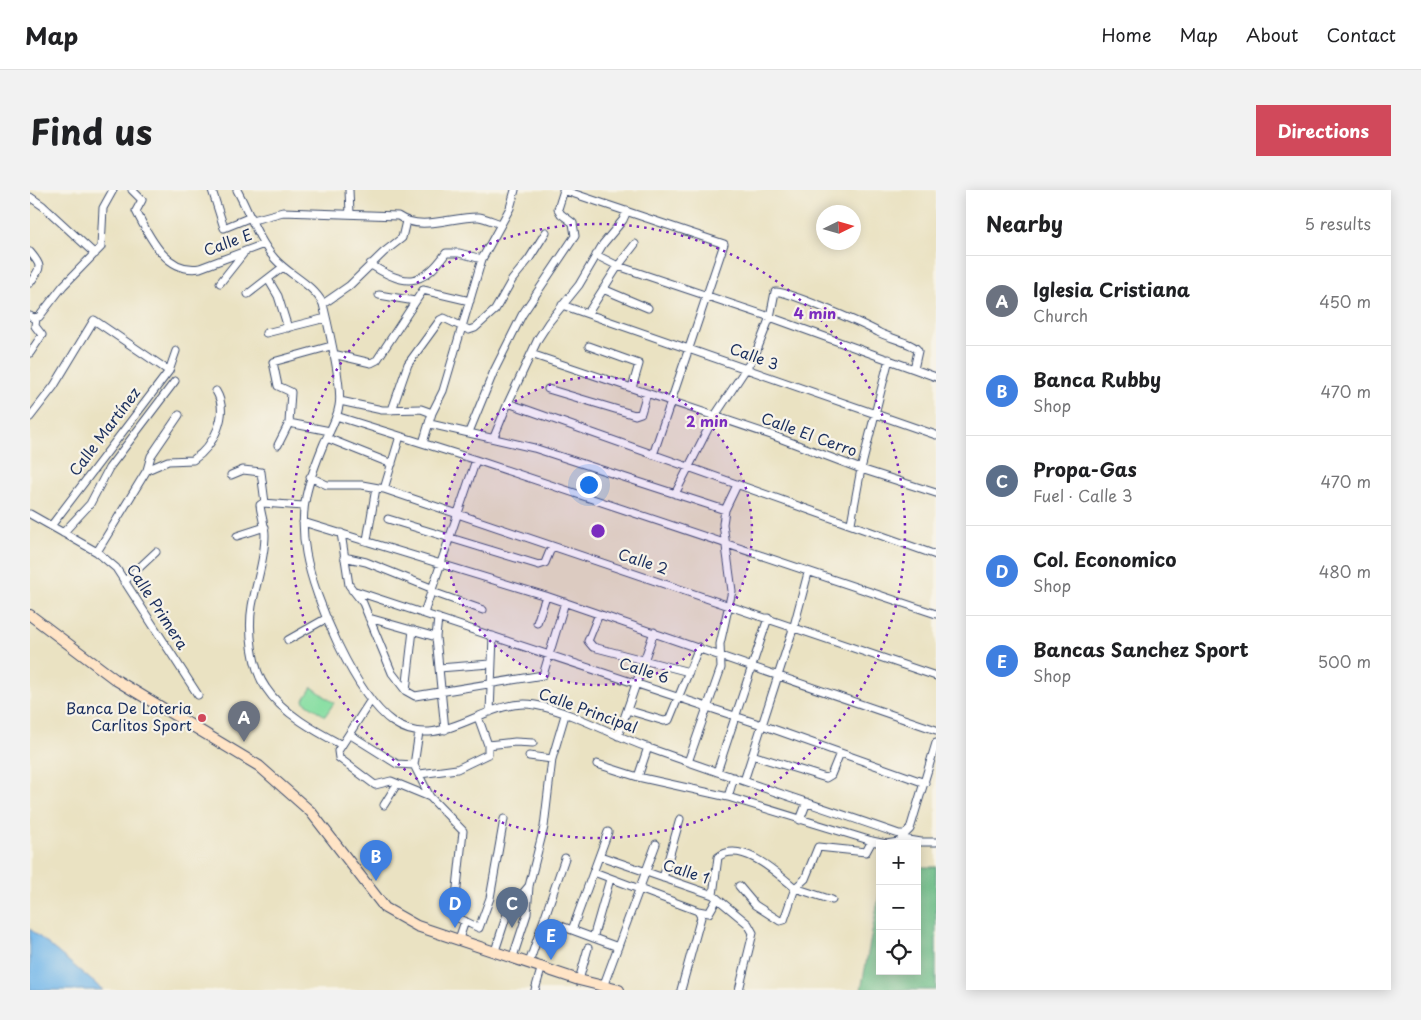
<!DOCTYPE html>
<meta charset="utf-8">
<style>
:root{--surface:#fff;--page:#f2f2f2;--text:#202124;--muted:#757577;--line:#e0e0e0;--accent:#d1495b}
body{margin:0;font-family:"Playpen Sans",sans-serif;background:var(--page);color:var(--text)}
.controls{position:absolute;right:15px;bottom:15px;display:grid;overflow:hidden;border-radius:0px;box-shadow:0 2px 12px #0003}
.controls button{width:45px;height:45px;display:grid;place-items:center;padding:0;border:0;border-bottom:1px solid var(--line);background:var(--surface);color:var(--text);font:25px sans-serif}
.compass{position:absolute;left:786px;top:15px;width:45px;height:45px;border-radius:50%;background:var(--surface);box-shadow:0 2px 12px #0003;rotate:85deg}
.you{position:absolute;left:558px;top:294px;width:18px;height:18px;margin:-12px;border:4px solid #fff;border-radius:50%;background:#1a73e8;box-shadow:0 0 0 8px #1a73e833}
.badge{display:grid;place-items:center;width:32px;height:32px;border-radius:50%;background:var(--accent);color:#fff;font-size:16px;font-weight:700}
.pin{position:absolute;translate:-50% -41px;filter:drop-shadow(0 1px 2px #0008)}
.pin::after{content:'';position:absolute;top:26px;width:18px;height:15px;background:inherit;clip-path:polygon(0 0,100% 0,50% 100%)}
.list{margin:0;padding:0;list-style:none}
h2{display:flex;justify-content:space-between;align-items:center;height:65px;margin:0;padding:0 20px;font-size:21px}
h2 small{font-size:16px;font-weight:400;color:var(--muted)}
.list li{display:grid;grid-template-columns:32px 1fr auto;gap:15px;align-items:center;box-sizing:border-box;height:90px;padding:0 20px;border-top:1px solid var(--line)}
.list b{display:block;font-size:19px;white-space:nowrap}
.list p{margin:0;font-size:16px;white-space:nowrap;color:var(--muted)}
.list em{font-size:16px;font-style:normal;color:var(--muted)}
.icon{flex:none;width:28px;height:28px;fill:none;stroke:currentColor;stroke-width:2;stroke-linecap:round;stroke-linejoin:round}
.map{position:relative;flex:none;width:906px;height:800px;overflow:hidden;border-radius:0px}
header{display:flex;align-items:center;gap:30px;box-sizing:border-box;height:70px;padding:0 25px;background:var(--surface);border-bottom:1px solid var(--line)}
header strong{font-size:24px}
nav{display:flex;gap:28px;margin-inline-start:auto;font-size:18px}
.intro{display:flex;align-items:center;justify-content:space-between;box-sizing:border-box;height:120px;padding:0 30px}
h1{margin:0;font-size:35px}
.button{padding:12px 22px;border-radius:0px;background:var(--accent);color:#fff;font-size:18px;font-weight:700}
main{display:flex;gap:30px;padding:0 30px}
aside{flex:1;background:var(--surface);border-radius:0px;box-shadow:0 2px 12px #0003}
.map>svg:first-child{display:block}
</style>
<header>
<strong>Map</strong>
<nav><a>Home</a><a>Map</a><a>About</a><a>Contact</a></nav>
</header>
<div class="intro"><h1>Find us</h1><a class="button">Directions</a></div>
<main>
<div class="map">
<svg width="906" height="800" viewBox="0 0 906 800">
<rect width="100%" height="100%" fill="#f7f3e8"/>
<filter id="ink" filterUnits="userSpaceOnUse"><feTurbulence type="fractalNoise" baseFrequency=".02" numOctaves="2"/><feDisplacementMap in="SourceGraphic" scale="10" xChannelSelector="R" yChannelSelector="G"/><feConvolveMatrix kernelMatrix="1 2 1 2 8 2 1 2 1" color-interpolation-filters="sRGB"/></filter>
<filter id="wash" filterUnits="userSpaceOnUse"><feTurbulence type="fractalNoise" baseFrequency=".0096" numOctaves="4" result="noise"/><feDisplacementMap in="SourceGraphic" scale="20" xChannelSelector="R" yChannelSelector="G"/><feGaussianBlur stdDeviation="1.12" result="paint"/><feColorMatrix in="noise" values="0 0 0 0 0 0 0 0 0 0 0 0 0 0 0 0 0 1.4 0 .05"/><feComposite in="paint" operator="in"/></filter>
<g filter="url(#wash)">
<rect width="100%" height="100%" fill="#eae2c2"/>
<path fill="#87dea2" stroke="#518680" d="M 282,497 L 304,513 L 295,526 L 273,511 Z"/>
<path fill="#6dbd88" stroke="#447673" d="M 887,677 L 906,677 L 906,800 L 831,800 L 850,700 L 850,781 L 887,781 Z"/>
<path fill="#74b8ea" stroke="#4874a4" d="M 0,739 L 73,800 L 0,800 Z"/>
</g>
<g filter="url(#ink)">
<g fill="none" stroke-linecap="round" stroke-linejoin="round">
<defs>
<path id="street" d="M 102,0 L 112,10 L 106,21 C 119,46 136,84 170,78 L 234,54
M 182,0 L 194,38 L 221,27
M 207,0 C 219,22 228,50 245,69 C 259,85 283,94 293,114 C 298,135 313,197 309,216 C 307,229 300,241 294,253 C 278,292 268,320 276,363 C 284,409 325,505 363,532 C 411,565 456,506 505,515 C 543,522 580,544 616,557 C 700,587 785,615 869,644 L 875,644 L 880,639 L 906,553
M 319,0 L 320,24
M 533,0 L 694,54 L 623,265
M 0,7 L 13,16 L 65,64
M 223,30 L 253,22 L 368,26 C 391,42 423,26 449,27 C 456,28 464,32 471,34
M 0,62 C 13,77 11,77 0,93
M 566,65 L 588,76 L 740,127 L 906,187
M 340,74 C 373,96 392,98 416,63 L 429,63 L 452,69
M 238,89 L 248,106 L 258,138
M 190,93 L 213,64
M 573,99 L 618,118
M 218,104 L 253,77
M 349,105 L 385,111
M 293,114 L 319,96 L 354,62 L 372,48 L 376,31
M 532,115 L 906,245
M 558,123 L 588,76 L 605,54
M 0,126 L 3,128 L 9,127 L 33,96 L 71,57 L 73,18 L 83,0
M 236,143 L 296,128
M 559,156 L 609,174 L 602,198
M 0,163 L 12,145 L 5,136 L 6,128
M 303,164 L 341,173 L 347,170 L 393,100 L 440,111
M 501,164 L 744,246 L 831,279 L 906,303
M 518,199 L 605,225 L 611,223 L 617,203
M 310,211 L 352,220 L 391,219 L 402,223
M 478,213 L 906,365
M 362,220 L 378,174 L 410,130 L 414,128 L 439,140 L 445,138 L 465,120 L 482,90 L 499,69 L 516,42
M 306,226 L 446,270 L 906,424
M 0,227 L 24,196 L 64,130 L 139,181
M 259,233 L 300,241
M 400,234 L 504,258 L 695,320
M 439,242 L 464,181 L 492,125 L 545,46 L 543,33 L 531,24 L 528,19 L 534,0
M 464,247 L 478,213 L 508,149 L 519,132 L 549,95 L 573,54 L 593,30 L 597,21
M 297,248 L 362,274
M 393,253 L 402,223 L 413,201 L 452,69 L 480,18 L 485,0
M 248,255 L 259,233 L 261,202 L 248,196 L 243,172 L 301,156
M 117,280 L 121,266 L 149,225
M 201,285 L 213,280 L 231,282 L 235,313
M 280,287 L 297,295 L 332,295 L 354,299 L 906,486
M 354,299 L 370,246
M 645,304 L 684,227 L 725,165 L 740,127 L 745,102 C 754,99 835,135 848,142 C 856,147 886,154 888,161 L 884,179
M 273,316 L 233,313 L 230,315 C 231,325 235,335 235,345 C 235,369 226,393 222,416 C 218,439 222,479 236,498 C 252,523 287,542 312,555
M 0,324 L 67,362 L 86,378 L 168,505
M 358,329 L 509,375 L 515,373 L 522,356
M 273,332 L 516,406 L 906,540
M 821,333 L 831,279 L 859,169
M 21,336 L 139,181 L 146,161
M 33,343 L 60,314 L 79,278 L 145,191
M 311,343 L 319,395 L 333,413 L 362,483 L 376,501 L 385,506 L 513,485 L 535,412
M 207,346 L 235,337
M 337,350 L 346,298
M 67,362 L 117,280 L 138,271 L 163,270 C 184,256 200,224 186,201
M 314,367 L 336,372 L 401,398 L 405,403 L 453,420
M 94,392 L 126,362
M 322,400 L 732,535 L 895,593
M 394,423 L 446,270
M 569,424 L 558,451 L 563,457 L 659,482
M 339,428 L 406,447
M 408,428 L 406,447 L 415,540
M 507,433 L 516,406
M 258,450 L 297,428
M 409,478 L 460,474
M 376,501 L 383,440
M 341,510 L 308,561 L 309,568 L 345,595 L 361,591 L 400,607
M 597,520 L 634,531 L 639,530 L 669,457
M 460,522 L 463,446
M 448,527 L 458,555
M 389,542 L 384,575 L 400,607 L 433,641 L 424,726 L 449,738 L 460,708 L 474,629
M 319,544 L 367,574 L 384,575
M 588,546 L 624,442
M 722,565 L 796,588 L 801,585 L 810,563
M 499,566 L 522,569
M 658,572 L 691,478 L 690,454 L 702,401 L 693,334 L 695,320 L 707,295
M 567,574 L 608,587 L 698,607 L 842,651 L 856,654 L 869,652 L 875,644
M 687,582 L 738,428
M 390,584 L 427,579 L 458,564 L 458,555 L 485,552 L 503,553
M 608,587 L 618,557
M 714,591 L 764,436 L 778,383
M 698,607 L 704,587
M 354,615 L 367,594
M 770,630 L 777,612
M 873,649 L 891,652 L 906,652
M 570,666 L 683,705 L 718,734 L 723,743 L 709,800
M 564,682 L 668,721 L 671,727 L 651,800
M 633,688 L 650,629
M 709,696 L 725,715 L 750,731 L 754,730 L 765,698 L 802,710
M 683,705 L 688,667 C 712,649 748,684 765,698 L 775,689 L 788,657 L 836,662 L 842,651
M 668,721 L 679,723 L 687,709
M 523,733 L 588,757
M 542,740 L 578,642
M 563,748 L 580,689
M 429,749 L 435,731
M 465,761 L 478,721 L 499,696
M 483,767 L 497,724 L 499,696 L 514,637 L 522,569 L 535,525
M 499,773 L 535,668
M 549,790 L 558,758
M 573,797 L 626,654
M 505,800 L 512,776"/>
<path id="secondary" d="M 0,425 L 86,490 L 229,576 L 281,622 L 355,718 L 387,736 L 549,790 L 589,800"/>
</defs>
<use href="#street" stroke="#3a4a6d" stroke-width="9"/>
<use href="#secondary" stroke="#3a4a6d" stroke-width="12"/>
<use href="#street" stroke="#fff" stroke-width="7"/>
<use href="#secondary" stroke="#ffe4c6" stroke-width="10"/>
</g>
</g>
<circle cx="568" cy="341" r="154" fill="#7b2cbf" fill-opacity=".12"/>
<g fill="none" stroke="#7b2cbf" stroke-width="2.5" stroke-dasharray="2.5 5">
<circle cx="568" cy="341" r="154"/>
<circle cx="568" cy="341" r="307"/>
</g>
<circle fill="#d1495b" stroke="#f7f3e8" stroke-width="2" cx="172" cy="528" r="5"/>
<g text-anchor="middle" stroke-width="4.5" stroke-linejoin="round" paint-order="stroke">
<g font-size="15" fill="#1b2f5e" stroke="#f7f3e8">
<text transform="translate(198 53) rotate(-20)" y="5">Calle E</text>
<text transform="translate(724 167) rotate(20)" y="5">Calle 3</text>
<text transform="translate(75 242) rotate(-53)" y="5">Calle Martínez</text>
<text transform="translate(779 245) rotate(20)" y="5">Calle El Cerro</text>
<text transform="translate(613 372) rotate(18)" y="5">Calle 2</text>
<text transform="translate(127 417) rotate(57)" y="5">Calle Primera</text>
<text transform="translate(614 481) rotate(18)" y="5">Calle 6</text>
<text transform="translate(558 521) rotate(20)" y="5">Calle Principal</text>
<text transform="translate(656 682) rotate(18)" y="5">Calle 1</text>
</g>
<g font-size="15" fill="#1b2f5e" stroke="#f7f3e8" text-anchor="end">
<text x="162" y="524">Banca De Loteria<tspan x="162" dy="17">Carlitos Sport</tspan></text>
</g>
</g>
<circle cx="568" cy="341" r="8" fill="#7b2cbf" stroke="#f7f3e8" stroke-width="2.5"/>
<g font-size="15" text-anchor="middle" font-weight="bold" fill="#7b2cbf" stroke="#f7f3e8" stroke-width="4.5" stroke-linejoin="round" paint-order="stroke">
<text x="785" y="129">4 min</text>
<text x="677" y="237">2 min</text>
</g>
</svg>
<div class="controls">
<button>+</button>
<button>−</button>
<button><svg class="icon" aria-label="locate" viewBox="0 0 24 24"><circle cx="12" cy="12" r="6"/><path d="M12 2v4M12 18v4M2 12h4M18 12h4"/></svg></button>
</div>
<svg class="compass" viewBox="-18 -18 36 36"><path d="M0-13l5 13h-10z" fill="#e53935"/><path d="M0 13l5-13h-10z" fill="#757577"/></svg>
<div class="you"></div>
<div class="pin badge" style="left:214px;top:552px;background:#6b7280">A</div>
<div class="pin badge" style="left:346px;top:691px;background:#3f7fe0">B</div>
<div class="pin badge" style="left:482px;top:738px;background:#5c6f8a">C</div>
<div class="pin badge" style="left:425px;top:738px;background:#3f7fe0">D</div>
<div class="pin badge" style="left:521px;top:770px;background:#3f7fe0">E</div>
</div>
<aside>
<h2>Nearby<small>5 results</small></h2>
<ul class="list">
<li><span class="badge" style="background:#6b7280">A</span><div><b>Iglesia Cristiana</b><p>Church</p></div><em>450 m</em></li>
<li><span class="badge" style="background:#3f7fe0">B</span><div><b>Banca Rubby</b><p>Shop</p></div><em>470 m</em></li>
<li><span class="badge" style="background:#5c6f8a">C</span><div><b>Propa-Gas</b><p>Fuel · Calle 3</p></div><em>470 m</em></li>
<li><span class="badge" style="background:#3f7fe0">D</span><div><b>Col. Economico</b><p>Shop</p></div><em>480 m</em></li>
<li><span class="badge" style="background:#3f7fe0">E</span><div><b>Bancas Sanchez Sport</b><p>Shop</p></div><em>500 m</em></li>
</ul>
</aside>
</main>
